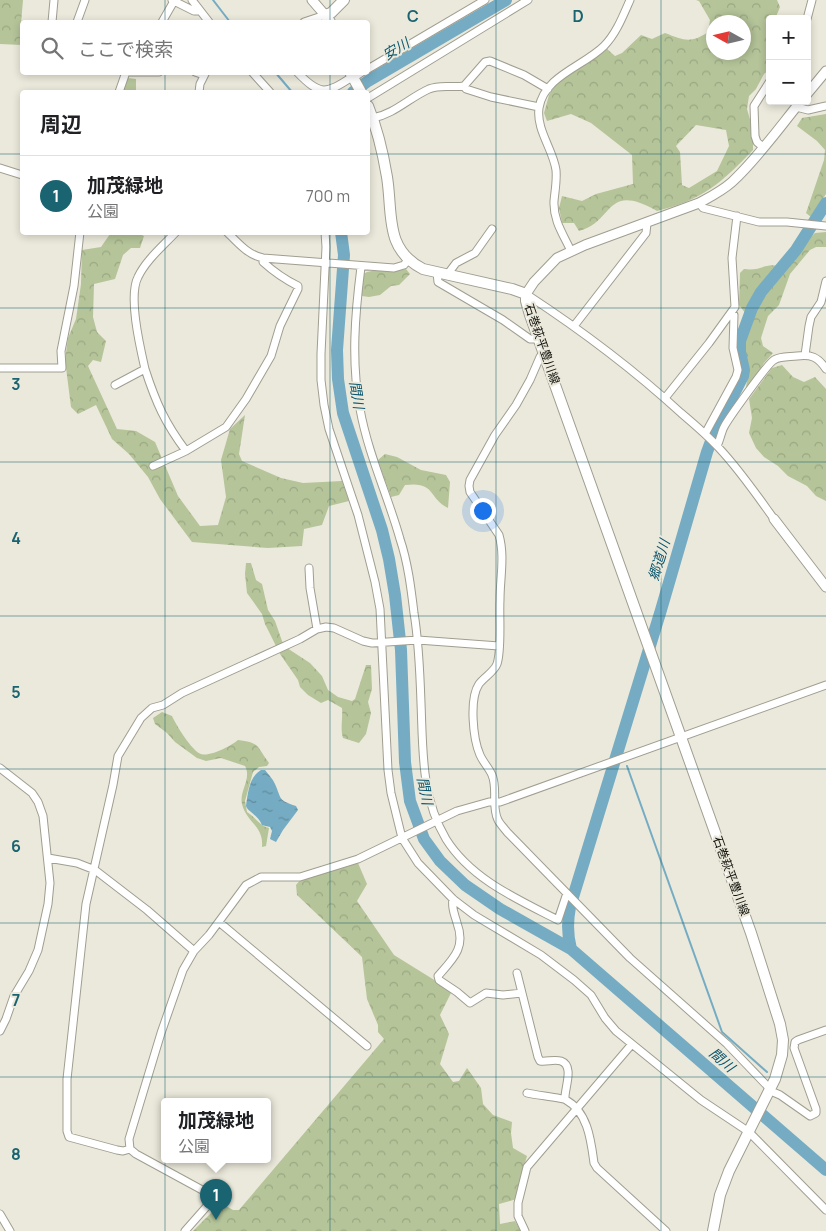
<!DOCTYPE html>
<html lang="ja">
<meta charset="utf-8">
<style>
:root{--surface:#fff;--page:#f6f6f6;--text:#202124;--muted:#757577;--line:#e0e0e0;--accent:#1a6471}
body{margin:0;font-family:Manrope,"Noto Sans JP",sans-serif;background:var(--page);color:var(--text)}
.controls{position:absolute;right:15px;top:15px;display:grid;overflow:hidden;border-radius:5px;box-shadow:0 2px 8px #0003}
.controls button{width:45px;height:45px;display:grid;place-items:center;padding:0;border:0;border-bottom:1px solid var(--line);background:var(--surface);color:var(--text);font:25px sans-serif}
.compass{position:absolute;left:706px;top:15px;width:45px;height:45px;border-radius:50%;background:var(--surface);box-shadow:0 2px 8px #0003;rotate:278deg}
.you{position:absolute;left:482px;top:510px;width:18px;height:18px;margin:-12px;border:4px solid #fff;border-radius:50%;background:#1a73e8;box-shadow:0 0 0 8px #1a73e833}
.badge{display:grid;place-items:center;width:32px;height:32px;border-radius:50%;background:var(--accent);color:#fff;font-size:16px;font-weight:700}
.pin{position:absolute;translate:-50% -41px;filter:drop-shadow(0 1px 2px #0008)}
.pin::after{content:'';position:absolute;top:26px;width:18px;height:15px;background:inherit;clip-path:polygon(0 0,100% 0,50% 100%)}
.popup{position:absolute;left:161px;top:1098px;width:110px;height:65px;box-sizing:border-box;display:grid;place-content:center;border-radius:5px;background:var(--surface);filter:drop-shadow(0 1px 4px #0005);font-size:16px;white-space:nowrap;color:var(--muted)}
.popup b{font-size:19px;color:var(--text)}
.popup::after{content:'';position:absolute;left:50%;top:100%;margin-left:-10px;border:10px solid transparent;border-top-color:var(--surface)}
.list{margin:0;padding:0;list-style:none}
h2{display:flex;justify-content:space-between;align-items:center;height:65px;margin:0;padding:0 20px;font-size:21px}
h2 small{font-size:16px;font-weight:400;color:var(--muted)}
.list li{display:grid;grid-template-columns:32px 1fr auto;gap:15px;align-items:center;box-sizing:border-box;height:80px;padding:0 20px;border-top:1px solid var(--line)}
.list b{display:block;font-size:19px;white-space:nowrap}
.list p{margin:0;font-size:16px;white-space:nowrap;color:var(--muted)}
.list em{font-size:16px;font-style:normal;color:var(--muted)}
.icon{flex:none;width:28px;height:28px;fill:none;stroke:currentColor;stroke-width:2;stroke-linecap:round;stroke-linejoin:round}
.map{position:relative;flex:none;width:826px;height:1231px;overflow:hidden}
.search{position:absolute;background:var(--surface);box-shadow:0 2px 8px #0003;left:20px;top:20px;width:350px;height:55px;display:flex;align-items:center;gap:12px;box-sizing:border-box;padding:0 18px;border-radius:5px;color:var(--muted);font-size:19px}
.panel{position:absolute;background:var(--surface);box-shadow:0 2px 8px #0003;left:20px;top:90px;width:350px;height:145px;border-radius:5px}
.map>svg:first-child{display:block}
</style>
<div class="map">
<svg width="826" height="1231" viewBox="0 0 826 1231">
<defs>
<pattern id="forest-crowns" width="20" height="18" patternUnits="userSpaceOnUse" patternTransform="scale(1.25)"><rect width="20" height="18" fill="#b5c499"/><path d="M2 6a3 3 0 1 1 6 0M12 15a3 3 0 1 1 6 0" fill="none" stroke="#9ba883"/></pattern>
<pattern id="water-ripples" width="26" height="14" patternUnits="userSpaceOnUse" patternTransform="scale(1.25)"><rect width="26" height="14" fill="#75acc3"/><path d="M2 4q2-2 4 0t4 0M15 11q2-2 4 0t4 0" fill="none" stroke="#5f8b9d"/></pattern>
</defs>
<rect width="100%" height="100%" fill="#ebe9db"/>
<path fill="url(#forest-crowns)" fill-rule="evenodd" d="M 0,0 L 23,0 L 20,35 L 22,40 L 22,45 L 0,44 Z
M 696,0 L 777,0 L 780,7 L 775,19 L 770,19 L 770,69 L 764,74 L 756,89 L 749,96 L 747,109 L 753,130 L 753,150 C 721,183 703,200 657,211 C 605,181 614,222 579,231 L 574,223 L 562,223 L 559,208 L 562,196 L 582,201 L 596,194 L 633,184 L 632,155 L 591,123 L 571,114 L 547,121 L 544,113 L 549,95 L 560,79 L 571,71 L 583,66 L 607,49 L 615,56 L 622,53 L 641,35 L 652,39 L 665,33 C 683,40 691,44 708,32 L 710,20 L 699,1 ZM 714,22 L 744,22 L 744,52 L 714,52 ZM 696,125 L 726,130 L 729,146 L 717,171 L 689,188 L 682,185 L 680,152 L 676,146 Z
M 128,78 L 136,79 L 136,92 L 122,92 Z
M 826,114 L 826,194 L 811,217 L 806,213 L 824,160 L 825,150 L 817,141 L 797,126 L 802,118 Z
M 826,232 L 826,247 L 816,247 L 810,250 L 790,274 L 779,305 L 768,316 L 761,338 L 763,346 L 773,353 L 764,363 L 749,387 L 746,387 L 748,375 L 748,365 L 744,354 L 744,337 L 750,319 L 739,305 L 740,273 L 744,269 C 763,272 767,259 785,269 L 805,242 L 815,233 Z
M 123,233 L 138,233 L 144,236 L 140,248 L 131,248 L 123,255 L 115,279 L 94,284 L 93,317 L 97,332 L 106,341 L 101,362 L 93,360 L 88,366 L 117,429 L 136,431 L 155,442 L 178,496 L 200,526 L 218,525 L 226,497 L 221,460 L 230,429 L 245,415 L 239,454 L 242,461 L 281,478 L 303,483 L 342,481 L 349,501 L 329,506 L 322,525 L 304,529 L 302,546 L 268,548 L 192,542 L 160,499 L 148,477 L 129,454 L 112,439 L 96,405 L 78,414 L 71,407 L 65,360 L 68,338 L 76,319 L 81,284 L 82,250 L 101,247 L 110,234 L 121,234 Z
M 406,269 L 410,274 L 399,285 L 391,286 L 380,295 L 369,297 L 362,296 L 360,292 L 363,274 C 375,267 392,273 406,269 Z
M 782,365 L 793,377 L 804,382 L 815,377 L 826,389 L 826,501 L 816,496 L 807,486 L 788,476 L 778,466 L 764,457 L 756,448 L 749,433 L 752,418 L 749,399 L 772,368 Z
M 385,454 L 397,457 L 421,470 L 446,475 L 450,482 L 448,508 C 428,498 436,481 405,485 L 399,495 L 391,497 L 378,460 Z
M 246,563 L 251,563 L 256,580 L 262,584 L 268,610 L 275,621 L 282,641 L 287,648 L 310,663 L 322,676 L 328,690 L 338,697 L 352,701 L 355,699 L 366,665 L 371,665 L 372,689 L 368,702 L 371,713 L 366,734 L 359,743 L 343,738 C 340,729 343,717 342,708 L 328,700 L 321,703 L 308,695 L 300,687 L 298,680 L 280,654 L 265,624 L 262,614 L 247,593 L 245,574 Z
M 162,712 L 172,716 C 176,725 192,751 201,754 C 210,757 231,746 238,740 C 261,743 256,746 269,763 L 267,766 L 259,767 L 253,772 L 245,801 L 247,812 C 255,817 259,825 269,828 L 266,846 L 262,847 C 264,826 246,822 242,804 C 239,791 252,779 245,766 L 221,758 L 206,761 L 197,758 L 175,742 L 167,733 L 155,724 L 153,718 Z
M 358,863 L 367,884 L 357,901 L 394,955 L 452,991 L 440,1015 L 449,1034 L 440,1064 L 453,1082 L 459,1081 L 467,1068 L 481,1088 L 483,1104 L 493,1115 L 512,1122 L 511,1133 L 513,1148 L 527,1156 L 521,1177 L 517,1199 L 499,1204 L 500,1224 L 515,1221 L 521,1231 L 193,1231 L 221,1203 L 233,1210 L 239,1210 L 384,1039 L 378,1032 L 378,1025 L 367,999 L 362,957 L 297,895 L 296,885 L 301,879 Z"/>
<path fill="url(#water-ripples)" d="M 261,770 L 265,770 C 268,774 273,779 275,784 C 282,800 278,800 296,806 L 298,810 L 283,830 L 276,842 L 270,839 L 272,831 L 270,827 L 262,825 C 257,814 248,812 246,806 C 248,793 249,777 261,770 Z"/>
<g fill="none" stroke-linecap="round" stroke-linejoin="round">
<path stroke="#75acc3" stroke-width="2" d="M 213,0 L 230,22
M 275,72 L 292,92
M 627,766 L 722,1032 L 767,1072"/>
<path stroke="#75acc3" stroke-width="12" d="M 353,92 L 368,81 L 506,0
M 341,232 L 344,255 L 337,350 L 338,379 L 343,413 L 382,530 L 389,559 L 395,595 L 401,650 L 405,762 L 410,801 L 424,839 L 440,861 L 465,885 L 500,909 L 571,949 L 826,1170
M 571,949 C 567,934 567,922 570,907 L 661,610 L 707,452 L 714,433 L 743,376 L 744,370 L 740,352 L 740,341 L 752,308 L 761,292 L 796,250 L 826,203"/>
<defs>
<path id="minor" d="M 172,0 L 194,11 L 199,11
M 192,0 L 209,22
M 807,19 L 812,0
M 52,22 L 54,0
M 77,22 L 85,0
M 162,22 L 174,1
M 304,22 L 325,15
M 368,69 L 485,0
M 129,72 L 159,72
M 195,72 L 204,75
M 252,72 L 270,92
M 297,72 C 320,96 326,94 352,77
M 353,78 L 362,72
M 464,86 L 485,62 L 490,61 L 524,75 L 548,89
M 119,92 L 126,72
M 199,92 L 200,84 L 206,72
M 368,98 L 528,0
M 796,107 L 808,110 L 826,106
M 373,118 C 394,114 409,98 429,89 C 441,84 452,88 464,86 L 466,89 L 491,97 L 539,107
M 763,147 L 757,142 L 755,136 L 754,106 L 770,81
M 0,168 L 22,175
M 699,203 L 703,208 L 759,222 L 787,222 L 826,226
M 227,232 C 238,243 248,255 263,258 L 394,268 L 404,265 L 408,260
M 325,232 L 326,247 L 321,354 L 321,380 L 324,405 L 329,429 L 358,515 L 375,582 L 380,609 L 388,770 L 391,793 L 402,838 L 418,863 L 453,899 L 474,915 L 541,955 L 574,980 L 591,995 L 605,1018 L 616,1031 L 701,1100 L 749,1132 L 826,1210
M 571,251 C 563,234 553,220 554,201 C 555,190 557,181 556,170 C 553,149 536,130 539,108 C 544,76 584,66 604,46 C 616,34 623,16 630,0
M 361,267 C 355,314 351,362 360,409 C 368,454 388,496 400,539 C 408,563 411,588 414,613 C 419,643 420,673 421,703 C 423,750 421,797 446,839 C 471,879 517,899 558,920 L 567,893
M 437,273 L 438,282 L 503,320 L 530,339 L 539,339
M 447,275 L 456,263 L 475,253 L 492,229
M 526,294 C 581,330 633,369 681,413 C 694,424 707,435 718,447 C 739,469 756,494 774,519
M 574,326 L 646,233 L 647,223
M 544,351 L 540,357 L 530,380 L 516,405 L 495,435 L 470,480 L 469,486 L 470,492 L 499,535 C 505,556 500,578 500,600 C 499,616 502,649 497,664 C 494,672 484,677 479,684 C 469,699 473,739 480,755 C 483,762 489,768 492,775 C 498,789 491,806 498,820 C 500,824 504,828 507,832 L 630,958 L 727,1044 L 773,1092 L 780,1095 L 810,1116 L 816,1113 L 816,1109 L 794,1048 L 795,1042 L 798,1040 L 826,1030
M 805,355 L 809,326 L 811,317 L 821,302 L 826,281
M 0,368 L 62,368 L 61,351 L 74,286 L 80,232
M 145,369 C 156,403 165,423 186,451
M 115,385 L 145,369 C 140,347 128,296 138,277 C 146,260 163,246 176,232
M 665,398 L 709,343 L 735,307 L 732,258 L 737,216
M 705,434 L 736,377 L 738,370 L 733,348 L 734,315 L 731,314
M 717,446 C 720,440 721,433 724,427 C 728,419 768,363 774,360 C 780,356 790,357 797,356 C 811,354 818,357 826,369
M 153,466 L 186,451 L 226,427 L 246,399 L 271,356 L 280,326 L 298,289 L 298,286 C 284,279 274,272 263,262 L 263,258
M 309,568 L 310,588 L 317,629
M 0,768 L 32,793 L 38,802 L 43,816 L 50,883 L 48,904 L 38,950 L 29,971 L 14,996 L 6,1019 L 0,1031
M 48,858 L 77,863 L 95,870 L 147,910 L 194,951
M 453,899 C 451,908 455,915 457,923 C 466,947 454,958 438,976 L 439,980 L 457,992 L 470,1003 L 486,993 L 503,995 L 522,993
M 219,922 L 367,1046
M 517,973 L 538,1057 L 540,1061 C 547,1062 554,1059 561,1061 C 575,1066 564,1089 565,1099
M 527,1093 C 535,1095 563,1098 566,1100 C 588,1112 591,1141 594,1163 L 597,1168 L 666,1231
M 130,1149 L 123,1151 L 117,1150 L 69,1137 L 67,1131 L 67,1079 L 86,904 L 113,785 L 118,756 L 141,718 L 152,708 L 163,705 L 182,693 L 300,639 L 317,629 L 326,627 L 334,628 L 363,641 L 372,643 L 418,640 L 499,646
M 0,1214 L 10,1231
M 185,1231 L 215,1197 L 136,1154 L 130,1149 L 129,1139 L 161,1033 L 183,970 L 194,951 L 209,935 L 246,885 L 261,877 L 300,877 L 358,859 L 457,811 L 489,802 L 500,802 L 826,685
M 525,1231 L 518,1216 L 518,1203 L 527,1167 L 632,1044"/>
<path id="tertiary" d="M 312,0 L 325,15
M 807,94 L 826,71
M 526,294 L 534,282 L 557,258 L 585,245 L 699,203 C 710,197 722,191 732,182 C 757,159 779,128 801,101
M 774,519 L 826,587"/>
<path id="secondary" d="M 330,22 L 325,15 L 331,13 L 344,0
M 350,72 L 361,92
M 368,106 C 377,128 383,153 387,177 C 393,214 384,249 423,269 L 512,289 L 526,294 L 526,301 L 530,315 L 751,933 L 780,1024 L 783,1040 L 782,1055 L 775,1079 L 729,1171 L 720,1195 L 713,1231"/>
</defs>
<use href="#minor" stroke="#a09e91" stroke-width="9"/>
<use href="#tertiary" stroke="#a09e91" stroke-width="11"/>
<use href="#secondary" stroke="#a09e91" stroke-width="12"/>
<use href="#minor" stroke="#fff" stroke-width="7"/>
<use href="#tertiary" stroke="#fff" stroke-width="9"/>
<use href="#secondary" stroke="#fff" stroke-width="10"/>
</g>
<path fill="none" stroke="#1a6471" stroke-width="1" stroke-opacity="0.55" d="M 165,0 L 165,22M 330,0 L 330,22M 496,0 L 496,1231M 661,0 L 661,1231M 165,72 L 165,92M 330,72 L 330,92M 0,154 L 22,154M 368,154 L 826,154M 165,232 L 165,1231M 330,232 L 330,1231M 0,308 L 826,308M 0,462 L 826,462M 0,616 L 826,616M 0,769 L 826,769M 0,923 L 826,923M 0,1077 L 826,1077"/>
<g text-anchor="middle" stroke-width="4" stroke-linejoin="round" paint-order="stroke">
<g font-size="12" fill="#14140f" stroke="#ebe9db">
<text transform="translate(542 344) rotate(71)" y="4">石巻萩平豊川線</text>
<text transform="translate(731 876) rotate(70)" y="4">石巻萩平豊川線</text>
</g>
<g font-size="14" font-style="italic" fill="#0b566e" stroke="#ebe9db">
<text transform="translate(396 49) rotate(-31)" y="5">安川</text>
<text transform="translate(357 395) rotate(81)" y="5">間川</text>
<text transform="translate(659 560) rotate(-73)" y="5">郷道川</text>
<text transform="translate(425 791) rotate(78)" y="5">間川</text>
<text transform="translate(722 1060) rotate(41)" y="5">間川</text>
</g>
</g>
<g font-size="16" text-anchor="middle" font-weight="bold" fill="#1a6471" stroke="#ebe9db" stroke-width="4" stroke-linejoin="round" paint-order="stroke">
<text x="413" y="22">C</text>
<text x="578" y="22">D</text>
<text x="16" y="390">3</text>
<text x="16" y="544">4</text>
<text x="16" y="698">5</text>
<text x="16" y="852">6</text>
<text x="16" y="1006">7</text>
<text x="16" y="1160">8</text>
</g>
</svg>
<div class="controls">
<button>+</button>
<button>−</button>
</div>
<svg class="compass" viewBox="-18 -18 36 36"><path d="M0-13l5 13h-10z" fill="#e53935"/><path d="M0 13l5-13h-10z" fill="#757577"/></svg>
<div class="you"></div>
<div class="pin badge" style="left:216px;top:1220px">1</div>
<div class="popup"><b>加茂緑地</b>公園</div>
<div class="search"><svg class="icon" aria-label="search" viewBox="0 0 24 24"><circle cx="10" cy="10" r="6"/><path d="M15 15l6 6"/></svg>ここで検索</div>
<section class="panel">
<h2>周辺<small></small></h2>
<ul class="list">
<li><span class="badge">1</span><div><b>加茂緑地</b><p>公園</p></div><em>700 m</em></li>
</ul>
</section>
</div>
